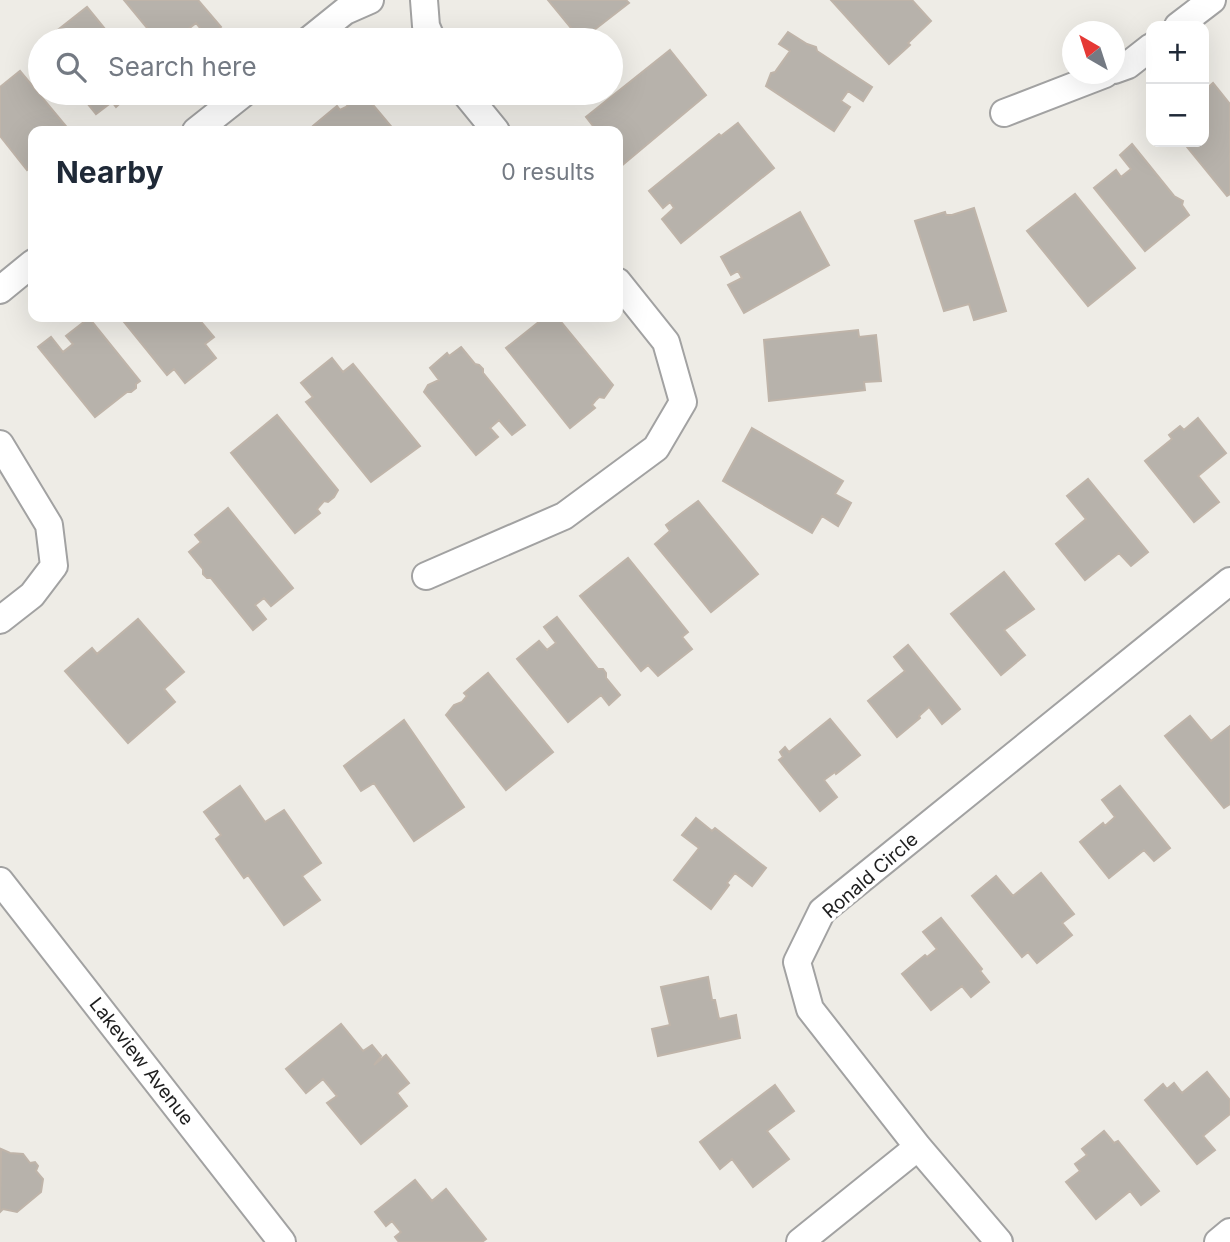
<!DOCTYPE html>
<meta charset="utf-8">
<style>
:root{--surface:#fff;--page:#f2f2f3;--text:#1f2937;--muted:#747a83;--line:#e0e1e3}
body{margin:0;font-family:Inter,sans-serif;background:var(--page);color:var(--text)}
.controls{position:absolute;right:21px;top:21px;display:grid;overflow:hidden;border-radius:14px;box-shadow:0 7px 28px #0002}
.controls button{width:63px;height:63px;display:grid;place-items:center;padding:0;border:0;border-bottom:2px solid var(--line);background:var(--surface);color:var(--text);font:35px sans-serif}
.compass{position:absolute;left:1062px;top:21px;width:63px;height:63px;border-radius:50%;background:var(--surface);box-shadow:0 7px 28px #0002;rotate:321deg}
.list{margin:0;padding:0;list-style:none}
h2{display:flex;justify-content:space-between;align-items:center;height:91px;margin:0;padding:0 28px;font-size:30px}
h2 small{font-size:23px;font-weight:400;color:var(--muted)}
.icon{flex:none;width:38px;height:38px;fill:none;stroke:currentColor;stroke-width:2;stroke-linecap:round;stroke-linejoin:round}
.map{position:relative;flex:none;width:1230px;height:1242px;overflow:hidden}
.search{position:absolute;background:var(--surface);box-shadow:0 7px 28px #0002;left:28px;top:28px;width:595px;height:77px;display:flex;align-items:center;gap:18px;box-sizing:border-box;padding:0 24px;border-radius:38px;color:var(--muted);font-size:26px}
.panel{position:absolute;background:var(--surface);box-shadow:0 7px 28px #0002;left:28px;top:126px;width:595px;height:196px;border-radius:14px}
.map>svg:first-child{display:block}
</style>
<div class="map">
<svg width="1230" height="1242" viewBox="0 0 1230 1242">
<rect width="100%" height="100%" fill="#eeece6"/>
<path fill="#b7b2ab" stroke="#bfb4a9" stroke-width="2" d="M 124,0 L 198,0 L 221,27 L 208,38 L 196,23 L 186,31 L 193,39 L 191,40 L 157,40 Z
M 548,0 L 626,0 L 629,3 L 581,40 Z
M 831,0 L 912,0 L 931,21 L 908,43 L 910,45 L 889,64 Z
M 87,7 L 114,40 L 45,40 Z
M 788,32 L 807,44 L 816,47 L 817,51 L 872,87 L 863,101 L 848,91 L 841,101 L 850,107 L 834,131 L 766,86 L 771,73 L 775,72 L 790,51 L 779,44 Z
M 670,50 L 706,95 L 619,168 L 618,131 L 597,131 L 586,117 Z
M 20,71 L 70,131 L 33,131 L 33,165 L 27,170 L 0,136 L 0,87 Z
M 1213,83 L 1230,104 L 1230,194 L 1227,196 L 1183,142 L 1204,142 L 1204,91 Z
M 79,93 L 131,93 L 116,107 L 112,102 L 96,114 Z
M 363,93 L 395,131 L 317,131 L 313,126 L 337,106 L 340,110 L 346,107 L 349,104 L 350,100 Z
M 738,123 L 774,168 L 681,243 L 662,219 L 674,208 L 670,202 L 663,208 L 649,191 L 719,134 L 721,136 Z
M 1132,144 L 1174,196 L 1183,201 L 1182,205 L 1189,215 L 1145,251 L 1094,188 L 1116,170 L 1121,177 L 1131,169 L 1120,155 Z
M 1075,194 L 1135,268 L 1088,306 L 1027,231 Z
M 974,208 L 1006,311 L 974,320 L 969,304 L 944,311 L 915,221 L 945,212 L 946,215 L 952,215 Z
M 800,212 L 829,265 L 744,313 L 728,285 L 742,278 L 738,271 L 731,275 L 721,257 Z
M 120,317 L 197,317 L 214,337 L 205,344 L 216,358 L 185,383 L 174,369 L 167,375 Z
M 545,317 L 557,317 L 613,385 L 604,398 L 599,397 L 596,400 L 592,405 L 595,408 L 570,428 L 506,348 Z
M 89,318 L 140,381 L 136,384 L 136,388 L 131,392 L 127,392 L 95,417 L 38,347 L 51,337 L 63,352 L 73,344 L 66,336 Z
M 858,330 L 859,337 L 876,335 L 881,381 L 864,382 L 865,390 L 769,401 L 764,340 Z
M 461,347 L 475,364 L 479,365 L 483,369 L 483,373 L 525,425 L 512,435 L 499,420 L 490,428 L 498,437 L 476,455 L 424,392 L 428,385 L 439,380 L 430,368 L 447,353 L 449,356 Z
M 332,358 L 343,372 L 353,364 L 420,446 L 371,482 L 306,402 L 313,397 L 301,383 Z
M 277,415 L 338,490 L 334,497 L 328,502 L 324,501 L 317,509 L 320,513 L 295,533 L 231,453 Z
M 1198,418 L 1226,453 L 1198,476 L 1219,502 L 1194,522 L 1145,461 L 1172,439 L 1169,435 L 1180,426 L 1184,430 Z
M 752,428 L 843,481 L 835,494 L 851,503 L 838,526 L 822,516 L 812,533 L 723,481 Z
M 1088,479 L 1148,552 L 1131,566 L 1119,553 L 1085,580 L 1056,544 L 1086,519 L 1067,496 Z
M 698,501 L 758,574 L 711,612 L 655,544 L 670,531 L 666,525 Z
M 228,508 L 293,588 L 271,606 L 264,598 L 255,605 L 266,619 L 253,630 L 211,578 L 207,578 L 203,574 L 203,569 L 189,552 L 201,542 L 195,535 Z
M 628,558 L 688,632 L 682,637 L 692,649 L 658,676 L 648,665 L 641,671 L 580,596 Z
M 1004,572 L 1034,609 L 1004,630 L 1025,655 L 1001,675 L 951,614 Z
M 557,617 L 598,669 L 603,669 L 606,673 L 606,678 L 620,695 L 609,705 L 601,695 L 568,722 L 517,659 L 539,641 L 547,650 L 556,643 L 544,627 Z
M 138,619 L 184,672 L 164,689 L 175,702 L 128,743 L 65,671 L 92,648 L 97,654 Z
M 908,645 L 960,709 L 942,724 L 929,707 L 919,716 L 920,718 L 897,737 L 868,701 L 905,671 L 894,657 Z
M 488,673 L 553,752 L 506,790 L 446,715 L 454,705 L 462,702 L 467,696 L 464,693 Z
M 1190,716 L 1211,741 L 1230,726 L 1230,804 L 1224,808 L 1165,736 Z
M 830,719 L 860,755 L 836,774 L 835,772 L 824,780 L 837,797 L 820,811 L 779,760 L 783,757 L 780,752 L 785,747 L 789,752 Z
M 404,720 L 464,807 L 414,841 L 374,783 L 361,791 L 344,766 Z
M 240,786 L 265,822 L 284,810 L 321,863 L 302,876 L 320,900 L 284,925 L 248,875 L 244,878 L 216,839 L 221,835 L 204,812 Z
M 1120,786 L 1170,848 L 1154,861 L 1144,850 L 1109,878 L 1080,842 L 1103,823 L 1105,826 L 1115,817 L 1102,800 Z
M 696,818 L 712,831 L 715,828 L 766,868 L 752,886 L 735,873 L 727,883 L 729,885 L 711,909 L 674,880 L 699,848 L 682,835 Z
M 1041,873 L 1074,914 L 1062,923 L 1072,935 L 1037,963 L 1028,952 L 1022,957 L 972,896 L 996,876 L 1013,896 Z
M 941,918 L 982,969 L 980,971 L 989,982 L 971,997 L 962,986 L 931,1010 L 902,974 L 925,955 L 927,957 L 937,949 L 923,932 Z
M 708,977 L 712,1000 L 715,1000 L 719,1019 L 736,1015 L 740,1038 L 658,1056 L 652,1029 L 670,1025 L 661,987 Z
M 341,1024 L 363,1051 L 372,1045 L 381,1056 L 374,1065 L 386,1055 L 409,1083 L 397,1093 L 407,1106 L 361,1144 L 327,1103 L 337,1096 L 323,1079 L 306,1093 L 286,1069 Z
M 1207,1072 L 1230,1100 L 1230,1114 L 1203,1136 L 1215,1150 L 1197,1164 L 1145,1100 L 1163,1084 L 1167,1089 L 1174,1083 L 1182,1093 Z
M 775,1085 L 794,1111 L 767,1131 L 789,1159 L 753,1187 L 732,1159 L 720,1169 L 700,1142 Z
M 1104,1131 L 1114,1143 L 1118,1141 L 1159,1191 L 1141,1205 L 1130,1191 L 1096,1219 L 1066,1182 L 1080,1171 L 1075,1164 L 1087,1155 L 1082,1149 Z
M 1,1149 L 10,1153 L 23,1154 L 30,1163 L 35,1162 L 38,1166 L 36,1171 L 43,1179 L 41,1192 L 17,1212 L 3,1209 L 0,1212 Z
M 415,1180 L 432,1201 L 446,1189 L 486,1239 L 482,1242 L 399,1242 L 395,1237 L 401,1232 L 392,1221 L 386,1226 L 375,1212 Z"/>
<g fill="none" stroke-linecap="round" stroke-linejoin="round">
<defs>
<path id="minor" d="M 424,0 L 426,26 L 432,40
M 1178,26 L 1212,0
M 309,40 L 345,11 L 370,0
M 1114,70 L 1128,65 L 1151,47
M 465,93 L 496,131
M 1004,113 L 1105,74
M 196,131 L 244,93
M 0,290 L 33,263
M 0,444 L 49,525 L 54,566 L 32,595 L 0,620
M 426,576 L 564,516 L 656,448 L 683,402 L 666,342 L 618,282
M 0,881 L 282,1242
M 800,1242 L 918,1147
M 999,1242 L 918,1147 L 810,1009 L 797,962 L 822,911 L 1230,581
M 1218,1242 L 1230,1232"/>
</defs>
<use href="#minor" stroke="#a2a2a2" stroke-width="30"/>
<use href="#minor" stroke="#fff" stroke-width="26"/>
</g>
<g text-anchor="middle" stroke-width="7" stroke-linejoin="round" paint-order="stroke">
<g font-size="19" fill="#1e1e1e" stroke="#fff">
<text transform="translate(870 875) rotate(-41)" y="7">Ronald Circle</text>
<text transform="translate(142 1061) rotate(52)" y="7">Lakeview Avenue</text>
</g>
</g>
</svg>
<div class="controls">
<button>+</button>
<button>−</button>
</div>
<svg class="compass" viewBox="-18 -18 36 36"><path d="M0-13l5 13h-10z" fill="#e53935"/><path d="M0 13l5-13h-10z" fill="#747a83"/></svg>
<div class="search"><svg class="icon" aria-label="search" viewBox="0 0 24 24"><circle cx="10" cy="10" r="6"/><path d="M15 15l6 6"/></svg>Search here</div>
<section class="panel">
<h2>Nearby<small>0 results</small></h2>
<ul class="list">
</ul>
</section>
</div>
